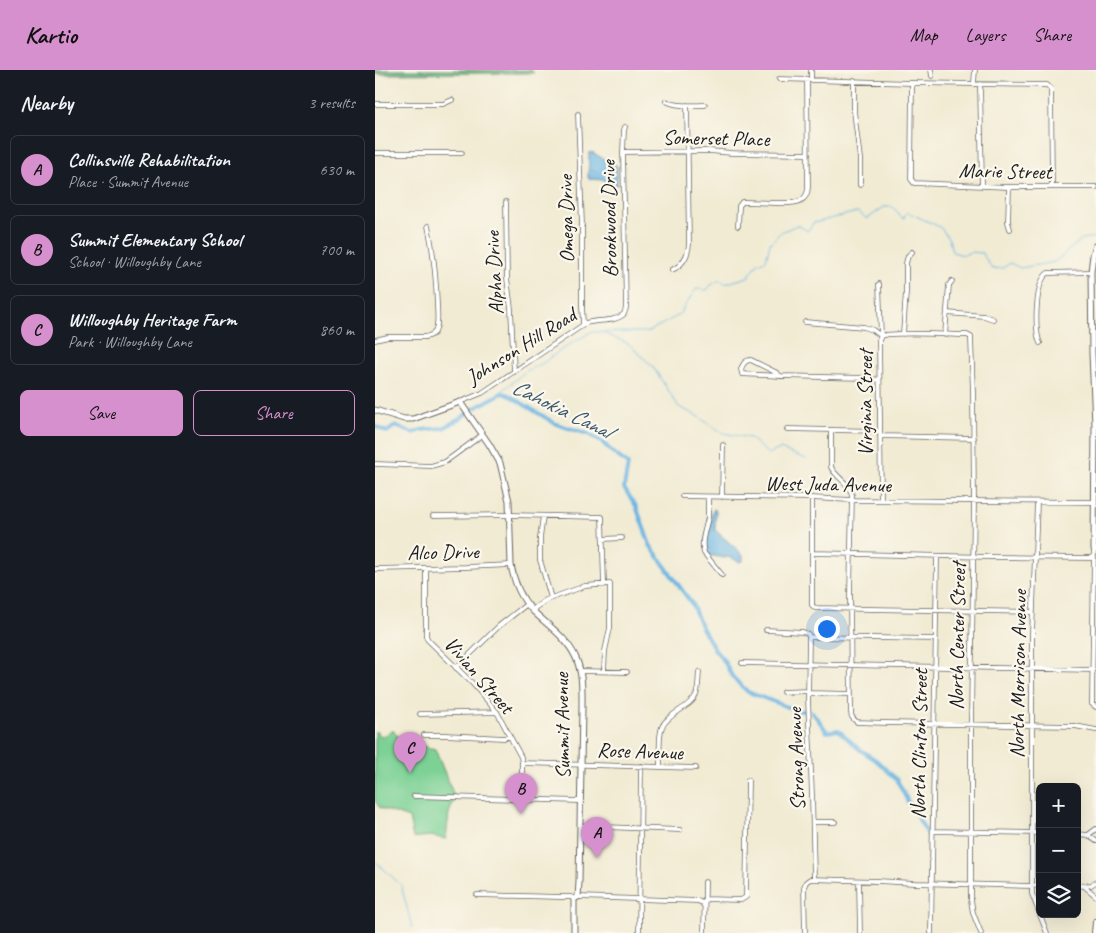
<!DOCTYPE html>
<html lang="en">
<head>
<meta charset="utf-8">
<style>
	body { margin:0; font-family:Caveat,sans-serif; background:#20242c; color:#f1f3f6 }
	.controls { position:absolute; right:15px; bottom:15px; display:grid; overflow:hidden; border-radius:8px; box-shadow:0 5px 20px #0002 }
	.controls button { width:45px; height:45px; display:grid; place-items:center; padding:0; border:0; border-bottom:1px solid #363941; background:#171b24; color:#f1f3f6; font:25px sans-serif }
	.you { position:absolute; left:451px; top:558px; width:18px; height:18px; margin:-12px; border:4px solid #fff; border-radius:50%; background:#1a73e8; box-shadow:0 0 0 8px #1a73e833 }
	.badge { display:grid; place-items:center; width:32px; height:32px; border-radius:50%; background:#d690ce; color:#111; font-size:16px; font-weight:700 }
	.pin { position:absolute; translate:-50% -41px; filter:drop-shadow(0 1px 2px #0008) }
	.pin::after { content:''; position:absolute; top:26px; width:18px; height:15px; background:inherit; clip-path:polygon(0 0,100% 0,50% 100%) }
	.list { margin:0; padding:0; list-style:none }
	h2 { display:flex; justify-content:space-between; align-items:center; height:65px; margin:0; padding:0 20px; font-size:21px }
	h2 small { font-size:16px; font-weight:400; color:#9ea1a6 }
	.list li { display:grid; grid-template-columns:32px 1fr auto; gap:15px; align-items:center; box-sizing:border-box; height:70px; margin:0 10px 10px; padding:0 10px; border:1px solid #363941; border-radius:8px }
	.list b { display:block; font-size:19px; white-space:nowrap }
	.list p { margin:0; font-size:16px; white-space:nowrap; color:#9ea1a6 }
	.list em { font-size:16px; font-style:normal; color:#9ea1a6 }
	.actions { display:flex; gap:10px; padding:15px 20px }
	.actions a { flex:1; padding:11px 0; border:1px solid #d690ce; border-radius:8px; text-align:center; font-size:18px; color:#d690ce }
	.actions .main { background:#d690ce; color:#111 }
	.icon { flex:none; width:28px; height:28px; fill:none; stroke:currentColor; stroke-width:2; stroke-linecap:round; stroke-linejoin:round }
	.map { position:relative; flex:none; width:721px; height:863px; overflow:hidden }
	header { display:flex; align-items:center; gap:30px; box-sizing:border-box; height:70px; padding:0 25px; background:#d690ce; color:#111 }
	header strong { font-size:24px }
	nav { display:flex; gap:28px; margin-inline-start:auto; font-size:18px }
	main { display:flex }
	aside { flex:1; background:#171b24 }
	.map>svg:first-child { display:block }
</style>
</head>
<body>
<header>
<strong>Kartio</strong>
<nav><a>Map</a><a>Layers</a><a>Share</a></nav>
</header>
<main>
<aside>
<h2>Nearby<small>3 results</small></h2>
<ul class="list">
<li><span class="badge">A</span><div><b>Collinsville Rehabilitation</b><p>Place · Summit Avenue</p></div><em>630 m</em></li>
<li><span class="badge">B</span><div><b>Summit Elementary School</b><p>School · Willoughby Lane</p></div><em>700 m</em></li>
<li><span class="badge">C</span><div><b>Willoughby Heritage Farm</b><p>Park · Willoughby Lane</p></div><em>860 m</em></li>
</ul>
<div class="actions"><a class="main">Save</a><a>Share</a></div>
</aside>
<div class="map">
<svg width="721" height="863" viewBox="0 0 721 863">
	<defs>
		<pattern id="forest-crowns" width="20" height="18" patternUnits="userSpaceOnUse" patternTransform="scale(1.25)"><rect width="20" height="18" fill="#66b37e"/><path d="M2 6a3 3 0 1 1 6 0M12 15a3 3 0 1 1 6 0" fill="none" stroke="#539166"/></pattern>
		<pattern id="water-ripples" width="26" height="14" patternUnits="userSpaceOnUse" patternTransform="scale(1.25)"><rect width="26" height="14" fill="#69b4e2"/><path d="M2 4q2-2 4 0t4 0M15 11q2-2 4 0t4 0" fill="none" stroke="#5a9ac1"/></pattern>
	</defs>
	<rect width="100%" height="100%" fill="#fbf7ec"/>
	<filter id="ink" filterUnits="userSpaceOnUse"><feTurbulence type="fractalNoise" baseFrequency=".02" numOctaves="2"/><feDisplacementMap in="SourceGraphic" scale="10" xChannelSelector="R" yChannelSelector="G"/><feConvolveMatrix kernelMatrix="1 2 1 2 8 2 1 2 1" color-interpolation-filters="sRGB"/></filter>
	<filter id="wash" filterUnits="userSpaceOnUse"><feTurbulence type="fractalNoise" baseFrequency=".0096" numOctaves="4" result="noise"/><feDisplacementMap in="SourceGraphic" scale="20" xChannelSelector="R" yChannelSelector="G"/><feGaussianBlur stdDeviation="1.12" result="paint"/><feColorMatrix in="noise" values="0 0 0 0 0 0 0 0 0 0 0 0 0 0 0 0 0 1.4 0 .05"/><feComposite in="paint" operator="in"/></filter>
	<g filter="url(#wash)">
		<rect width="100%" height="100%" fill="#f1ebd3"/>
		<!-- green -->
		<path fill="#7dd195" stroke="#4c7658" d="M18 660 26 671 60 679 80 728 74 743 71 769 55 766 38 768 34 748 5 738 0 731V661L8 667Z"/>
		<!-- forest -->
		<path fill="url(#forest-crowns)" stroke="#41684d" d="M0 0H156L159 3 0 4Z"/>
		<!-- water -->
		<path fill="url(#water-ripples)" stroke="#42687f" d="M217 82 234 92 239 93 242 96V115L241 116 228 110 214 109 213 108 214 83Z
			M339 439 341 440 340 460 365 482 368 486V491L365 492 354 487 349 488 333 485C326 473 333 463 336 451 337 446 336 443 339 439Z"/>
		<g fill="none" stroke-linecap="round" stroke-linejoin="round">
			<!-- stream -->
			<path stroke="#69b4e2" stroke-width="1" d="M229 263 254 274 278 297 304 337 322 346 348 363 375 368 393 384 405 379 431 389
				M121 326 151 301 168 293 186 280 216 262H273L304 245 321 219 332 220 336 215 345 210 349 214 373 207 383 193 391 190 395 173 406 162 422 155 433 161 438 153C453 150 467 145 483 142L492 149 509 137H518L528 149 532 142 565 157 574 169 577 182 589 185 595 182 607 183 617 199 628 198 635 193 645 198 680 192 707 169 721 167
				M0 791 26 815 37 857"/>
			<!-- canal -->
			<path stroke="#69b4e2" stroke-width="4" d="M0 356 12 362 20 356 38 363 46 360 68 358 83 350 98 339 127 323 132 324 181 354 213 364 228 373 237 382 253 394 249 418 261 436 275 475 317 534 326 556 340 580 349 591 358 608 373 622 410 636 424 641H431
				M437 642 445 652 452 662 463 660 483 678 502 691 522 710 533 732 554 766"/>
		</g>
	</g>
	<g filter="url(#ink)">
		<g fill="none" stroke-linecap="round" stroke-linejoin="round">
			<!-- minor casing -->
			<g stroke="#67645c" stroke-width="5.5">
				<path id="minor" d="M556 0 557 6
					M404 9 537 13 672 15 676 19 677 117
					M436 9V0
					M479 10V41L485 89V115
					M537 13 536 109 539 113 634 117H721
					M599 13 600 0
					M605 14 607 115
					M291 31C302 37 317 35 330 35
					M0 34H68L77 30
					M203 44 207 155V236L208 255
					M248 82 335 81 357 83 433 84
					M0 83H87
					M634 117 633 152 635 159
					M131 132 132 208 136 239 139 302
					M363 156 364 136 367 132C381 131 415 136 425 131 431 128 433 123 433 117L432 9
					M297 200C308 195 313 186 314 174L312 35
					M504 214 506 266 504 270 506 430
					M572 243 609 246 618 249
					M430 252 489 257 498 260 506 266
					M528 264 531 222V193L533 186 537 182
					M570 265 574 215 577 211
					M506 266C517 261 576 265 592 265L596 267V269L598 322 599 431 596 654V830L598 843 606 863
					M0 270 13 267H50C54 266 57 266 60 262 64 254 62 243 62 235 61 208 59 183 53 156
					M665 273C659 261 660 211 673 203L716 202
					M405 306 402 303 376 290C370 290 368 294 366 299L367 304C380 305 393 305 405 306L490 308 504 310
					M85 332 107 323 211 253C223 249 239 253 249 244L251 238 248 82 249 60 250 57
					M412 359 505 361
					M456 360V397C461 408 474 412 477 425L475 526 476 642C476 647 478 649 482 652L512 653 700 656 721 660
					M505 366 599 368
					M0 394 56 396 70 392 107 365
					M307 426 435 428 477 430 720 432
					M333 427C333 434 333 440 333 447 331 459 325 471 329 483L347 505
					M347 427 348 375
					M437 428V535L440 538 658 542
					M662 432 657 564V824L672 863
					M58 446 135 445 227 447 229 515
					M168 446 165 468V490L176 528
					M228 469 247 468
					M719 479 717 634 721 637
					M438 483 615 487 719 488
					M51 498V566L53 570 97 613 122 642 146 687 147 693V730
					M0 499 91 497 136 495
					M157 540 171 530 210 516 235 514V558L230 581 229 601
					M391 560 428 562 433 564 434 567 561 569
					M434 567 433 629 437 725 439 809
					M367 593 718 600
					M81 598 124 556 152 534
					M205 601 252 602
					M408 622 433 621
					M433 623 476 624
					M45 644 122 642
					M49 665H70L129 668 134 666
					M147 693 321 698
					M285 696C285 685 283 667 287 657 293 643 317 637 321 625 324 618 323 609 324 602
					M39 726 205 731
					M438 752H460
					M205 756 305 760
					M558 761 665 763
					M702 764 713 765
					M713 765 721 771
					M713 765 721 759
					M484 811 485 863
					M702 816 716 815 721 812
					M709 816 721 826
					M102 825 186 827H196L199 829
					M203 827 323 831 327 833 329 836
					M330 829 366 830 371 827 373 710
					M264 863 266 696
					M329 863 330 812
					M430 863 429 817 431 812 435 809 502 811 540 813 657 816 665 815
					M556 863 562 486"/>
			</g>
			<!-- tertiary casing -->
			<g stroke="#67645c" stroke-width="7">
				<path id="tertiary" d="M721 176 718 185 716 202 717 283 720 355 719 479 721 480
					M0 340 29 349H38L85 332 114 374 125 393 134 431 136 495C139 512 145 527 157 540 173 556 191 566 201 588 208 604 207 621 207 638L204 812 203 827 199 829V863"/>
			</g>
			<!-- primary casing -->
			<g stroke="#67645c" stroke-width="8">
				<path id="primary" d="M720 863 721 852"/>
			</g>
			<!-- minor -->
			<use href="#minor" stroke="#fff" stroke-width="4"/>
			<!-- tertiary -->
			<use href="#tertiary" stroke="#fff" stroke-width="5"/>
			<!-- primary -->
			<use href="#primary" stroke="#fff" stroke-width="6"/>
		</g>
	</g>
	<g text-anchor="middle" stroke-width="4.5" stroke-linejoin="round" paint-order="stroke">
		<!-- street labels -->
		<g font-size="21" fill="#1c1c1c" stroke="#fbf7ec">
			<text transform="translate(341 68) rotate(1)" y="7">Somerset Place</text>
			<text transform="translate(630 101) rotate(1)" y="7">Marie Street</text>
			<text transform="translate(191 149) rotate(-91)" y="7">Omega Drive</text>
			<text transform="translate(234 149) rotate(-91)" y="7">Brookwood Drive</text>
			<text transform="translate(119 203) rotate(-93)" y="7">Alpha Drive</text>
			<text transform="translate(146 276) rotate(-32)" y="7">Johnson Hill Road</text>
			<text transform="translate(490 333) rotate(-90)" y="7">Virginia Street</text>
			<text transform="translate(453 414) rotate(1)" y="7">West Juda Avenue</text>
			<text transform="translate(68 482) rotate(-1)" y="7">Alco Drive</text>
			<text transform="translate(582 566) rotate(-89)" y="7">North Center Street</text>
			<text transform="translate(643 604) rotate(-89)" y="7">North Morrison Avenue</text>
			<text transform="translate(104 605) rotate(49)" y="7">Vivian Street</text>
			<text transform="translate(187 656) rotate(-91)" y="7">Summit Avenue</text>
			<text transform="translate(544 674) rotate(-89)" y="7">North Clinton Street</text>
			<text transform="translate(265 681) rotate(2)" y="7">Rose Avenue</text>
			<text transform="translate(421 689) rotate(-92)" y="7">Strong Avenue</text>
		</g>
		<!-- water labels -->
		<g font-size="22" font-style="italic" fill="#3b596b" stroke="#fbf7ec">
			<text transform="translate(187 338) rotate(26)" y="8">Cahokia Canal</text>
		</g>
	</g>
</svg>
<div class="controls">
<button>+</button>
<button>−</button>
<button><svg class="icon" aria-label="layers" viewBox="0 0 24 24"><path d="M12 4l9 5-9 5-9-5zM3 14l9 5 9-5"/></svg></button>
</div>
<div class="you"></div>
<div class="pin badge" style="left:222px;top:788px">A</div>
<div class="pin badge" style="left:146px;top:744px">B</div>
<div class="pin badge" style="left:35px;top:703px">C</div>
</div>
</main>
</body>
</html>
